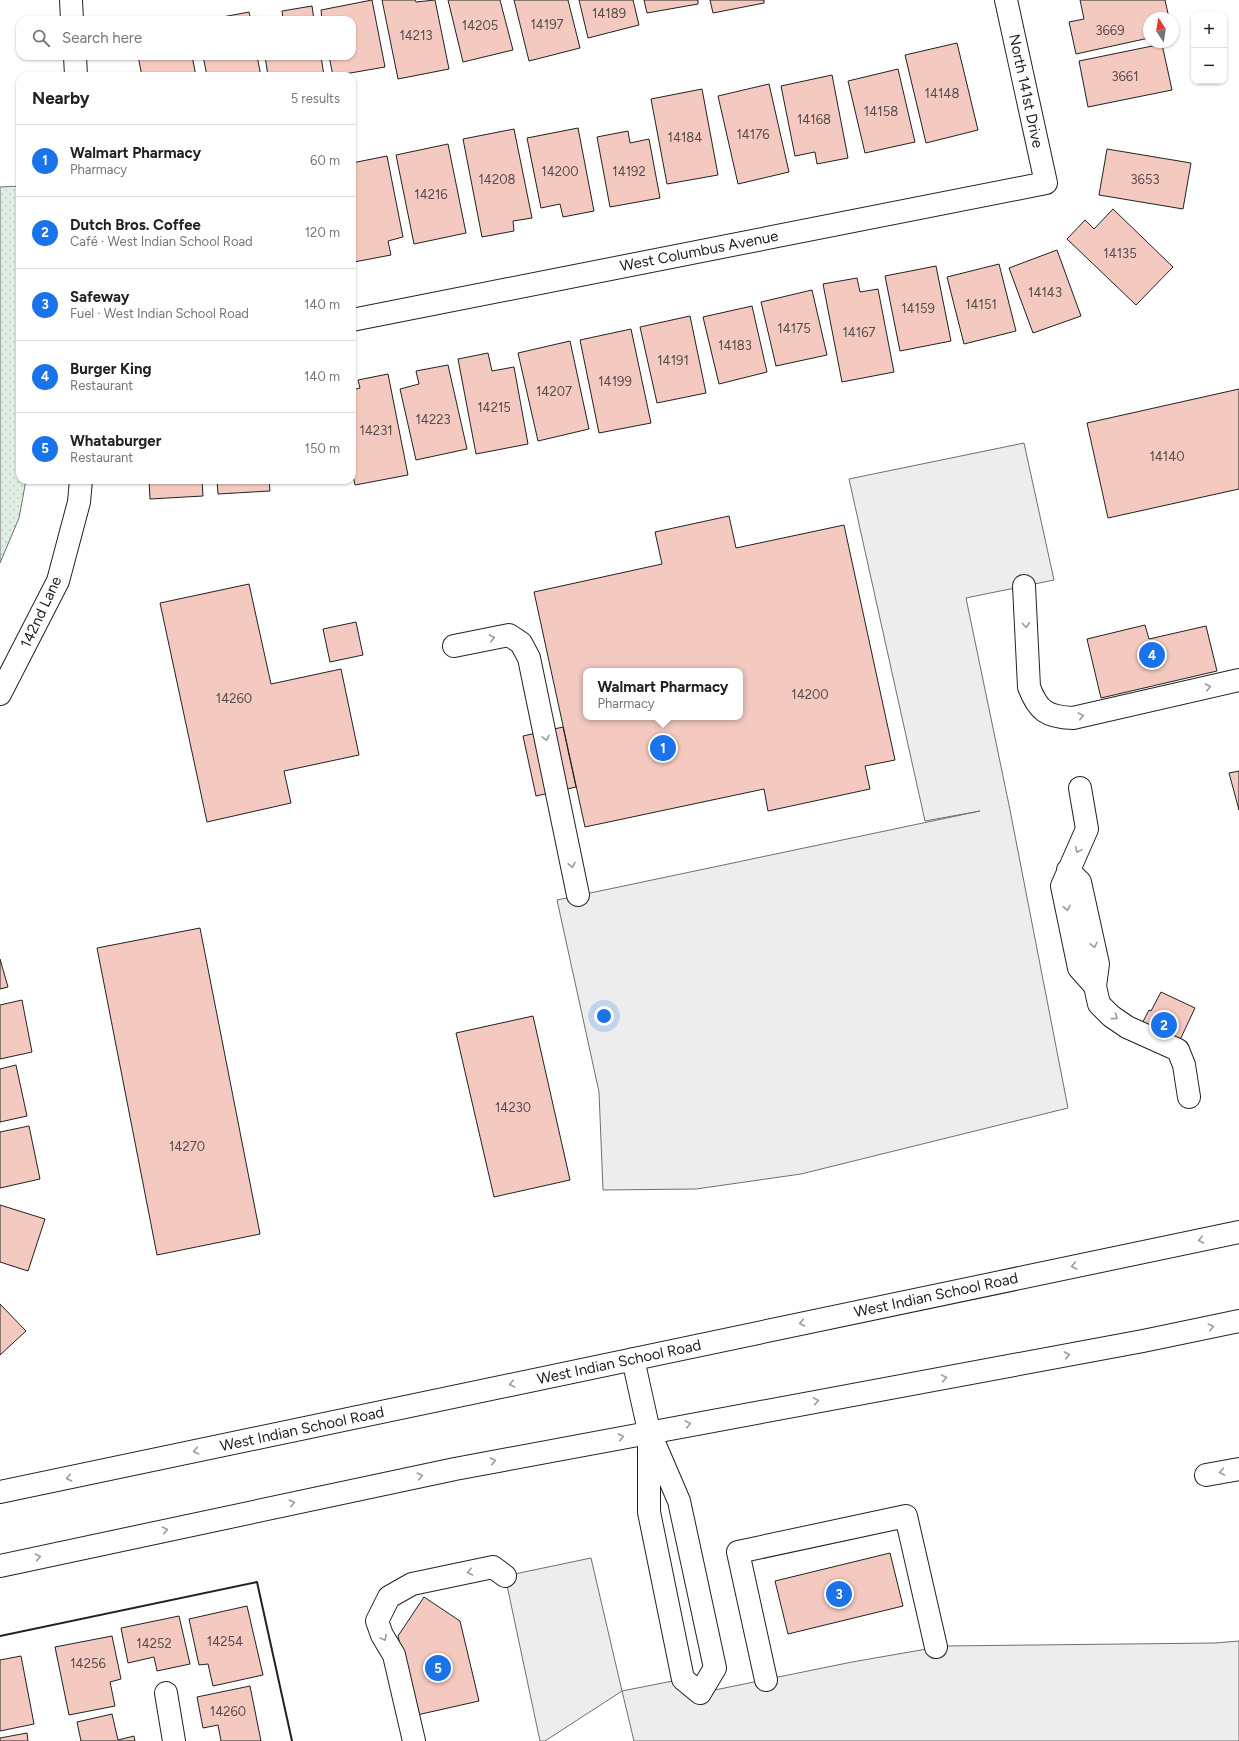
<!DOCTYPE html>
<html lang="en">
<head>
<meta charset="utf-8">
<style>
	body { margin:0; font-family:Figtree,sans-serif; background:#f2f2f2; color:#222 }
	.controls { position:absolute; right:12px; top:12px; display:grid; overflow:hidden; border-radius:8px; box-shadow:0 1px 3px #0004 }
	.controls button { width:36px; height:36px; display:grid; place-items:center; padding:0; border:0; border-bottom:1px solid #e0e0e0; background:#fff; color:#222; font:20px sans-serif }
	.compass { position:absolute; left:1143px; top:12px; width:36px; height:36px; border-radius:50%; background:#fff; box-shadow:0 1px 3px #0004; rotate:348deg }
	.you { position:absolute; left:604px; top:1016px; width:14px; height:14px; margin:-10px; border:3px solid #fff; border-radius:50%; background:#1a73e8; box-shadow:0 0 0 6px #1a73e833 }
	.badge { display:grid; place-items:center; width:26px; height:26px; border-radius:50%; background:#1a73e8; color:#fff; font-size:13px; font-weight:700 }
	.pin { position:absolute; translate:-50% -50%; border:2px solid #fff; box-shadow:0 1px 4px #0006 }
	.popup { position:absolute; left:583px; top:668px; width:160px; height:52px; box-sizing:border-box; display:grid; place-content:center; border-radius:8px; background:#fff; filter:drop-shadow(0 1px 3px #0005); font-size:13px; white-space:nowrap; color:#767676 }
	.popup b { font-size:15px; color:#222 }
	.popup::after { content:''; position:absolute; left:50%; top:100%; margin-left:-8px; border:8px solid transparent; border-top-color:#fff }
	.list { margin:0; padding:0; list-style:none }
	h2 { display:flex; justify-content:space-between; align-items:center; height:52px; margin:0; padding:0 16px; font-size:17px }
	h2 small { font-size:13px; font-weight:400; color:#767676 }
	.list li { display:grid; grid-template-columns:26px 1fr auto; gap:12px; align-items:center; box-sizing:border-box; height:72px; padding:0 16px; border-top:1px solid #e0e0e0 }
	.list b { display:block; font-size:15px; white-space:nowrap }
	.list p { margin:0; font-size:13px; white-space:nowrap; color:#767676 }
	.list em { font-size:13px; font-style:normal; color:#767676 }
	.icon { flex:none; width:22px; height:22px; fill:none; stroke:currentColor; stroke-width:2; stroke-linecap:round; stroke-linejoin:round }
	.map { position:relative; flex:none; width:1239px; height:1741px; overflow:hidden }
	.search { position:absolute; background:#fff; box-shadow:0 1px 3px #0004; left:16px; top:16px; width:340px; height:44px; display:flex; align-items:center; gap:10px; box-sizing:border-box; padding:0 14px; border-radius:12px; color:#767676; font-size:15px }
	.panel { position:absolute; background:#fff; box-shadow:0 1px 3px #0004; left:16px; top:72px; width:340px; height:412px; border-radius:12px }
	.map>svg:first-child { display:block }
</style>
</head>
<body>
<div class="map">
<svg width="1239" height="1741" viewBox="0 0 1239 1741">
	<defs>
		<pattern id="park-dots" width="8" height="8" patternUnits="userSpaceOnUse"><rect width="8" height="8" fill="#e0efe3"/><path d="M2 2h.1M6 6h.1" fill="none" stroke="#c0cdc2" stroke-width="1.8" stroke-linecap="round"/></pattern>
	</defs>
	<rect width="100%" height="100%" fill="#fff"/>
	<!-- park -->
	<path fill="url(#park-dots)" stroke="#6f6f6f" d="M20 186V480H26L19 518 0 563V187Z"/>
	<!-- parking -->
	<path fill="#ededed" stroke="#6f6f6f" d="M1024 443 1054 580 966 598 1009 805 1068 1108 801 1174 696 1189 603 1190 599 1092 557 900 980 811 925 821 849 479Z
		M591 1558 622 1691 683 1679 700 1693 852 1662 944 1646 1215 1643 1239 1641V1741H634L622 1691 545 1741H540L505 1576Z"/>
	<!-- building -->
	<path fill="#f3c9c0" stroke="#222" fill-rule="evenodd" d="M372 0 385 67 333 76 329 56H352V20H322L321 10Z
		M382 0H415L416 2 435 0 449 69 398 79Z
		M448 0H500L513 50 463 62Z
		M514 0H568L580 48 529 61Z
		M579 0H633L639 25 588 38Z
		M644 0H698V4L647 13Z
		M710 0H764V3L713 13Z
		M1080 0H1165L1169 18H1149V38L1076 54 1069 22 1084 19Z
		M312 6 314 20H275L283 19 282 11Z
		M249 12 251 20H217V18Z
		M957 43 978 130 926 143 905 55Z
		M1162 44 1172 90 1088 107 1079 61Z
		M138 56H192L196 76H142Z
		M203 56H257L261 76H207Z
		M265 56H321L324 76H268Z
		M898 69 915 142 865 153 848 81Z
		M832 75 848 158 817 164 815 152 795 156 781 86Z
		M769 84 789 172 738 184 718 96Z
		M702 89 718 175 667 184 651 99Z
		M578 128 594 211 563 217 560 204 541 208 527 138Z
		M514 129 532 218 513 221 514 231 482 237 463 139Z
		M628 131 630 143 649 139 660 198 610 207 597 137Z
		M448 144 466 233 414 244 396 155Z
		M1107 149 1191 163 1183 209 1099 195Z
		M387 156 403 237 388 241 391 255 354 262 352 252V163Z
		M1113 209 1173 267 1136 305 1067 239 1085 220 1094 229Z
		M1057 250 1081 316 1033 333 1009 268Z
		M999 264 1016 331 964 344 947 277Z
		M936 266 951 341 900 351 885 276Z
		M857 278 860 292 878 289 894 372 842 382 823 284Z
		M812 290 827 355 776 366 761 302Z
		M752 306 767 372 719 384 703 317Z
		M690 316 706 393 657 403 640 327Z
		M631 329 651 423 599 433 580 340Z
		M570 341 589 429 538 441 518 353Z
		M488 353 492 371 514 367 528 444 476 454 458 359Z
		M448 365 467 449 416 460 400 389 419 384 416 371Z
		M388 374 408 475 355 485 352 471V390L360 388 358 380Z
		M1239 389V489L1108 518 1087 423Z
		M149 480H202L203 496 150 499Z
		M217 480H269L270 491 218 494Z
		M729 516 736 548 844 525 895 760 865 766 870 789 768 811 764 789 585 827 534 592 662 564 655 532ZM586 671H740V717H586Z
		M249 584 271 684 341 669 359 755 284 771 291 803 207 822 160 603Z
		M356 622 363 655 330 662 323 629Z
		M1145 625 1149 639 1206 626 1217 671 1101 698 1087 639Z
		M563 727 576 787 536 796 523 736Z
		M1239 771V810L1229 773Z
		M200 928 260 1234 157 1255 97 948Z
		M0 959 8 987 0 989Z
		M1161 992 1195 1008 1179 1042 1167 1040 1160 1054 1133 1041 1149 1010 1151 1011Z
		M22 1000 32 1052 0 1059V1005Z
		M533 1016 570 1180 494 1197 456 1033Z
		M16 1065 27 1116 0 1122V1069Z
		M29 1126 40 1179 0 1188V1132Z
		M0 1205 45 1219 28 1271 0 1262Z
		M0 1304 26 1331 0 1355Z
		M890 1553 903 1606 788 1634 775 1581Z
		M424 1597 460 1621 479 1701 417 1715 398 1636Z
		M247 1606 263 1675 213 1686 208 1664 199 1665 189 1619Z
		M179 1616 190 1664 157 1671 154 1657 128 1663 121 1628Z
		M112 1636 121 1679 110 1682 115 1706 69 1715 55 1647Z
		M21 1656 34 1724 0 1731V1660Z
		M250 1686 261 1741H221L218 1725 203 1728 197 1697Z
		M112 1714 118 1740 134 1736 135 1741H81L77 1722Z
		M27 1733 28 1741H0V1738Z"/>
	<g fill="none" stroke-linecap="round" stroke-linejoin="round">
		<!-- minor casing -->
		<g stroke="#222" stroke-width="24">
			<path id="minor" d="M71 0 72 20
				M75 56 76 76
				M352 320 1046 183 1006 0
				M1024 586 1029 687C1038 711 1047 717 1073 718L1239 680
				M454 646 509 635 521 643 529 658 578 895
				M0 694 58 581 79 502 81 480
				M1080 788 1087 829 1062 886 1079 968 1095 986
				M1068 870 1080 882 1098 964 1095 986 1099 1004 1111 1016 1127 1027 1178 1050 1184 1065 1189 1097
				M649 1431 679 1501 715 1668 700 1693 683 1679 649 1512Z
				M1206 1475 1239 1469
				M766 1680 738 1552 906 1516 936 1647
				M166 1693 174 1741
				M414 1741 394 1655 382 1635 377 1621 389 1597 412 1584 493 1567 505 1576"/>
		</g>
		<!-- major casing -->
		<g stroke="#222" stroke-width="24">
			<path id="major" d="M633 1359 649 1431
				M0 1492 1239 1232
				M0 1566 455 1469 1143 1341 1239 1321"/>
		</g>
		<!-- minor -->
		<use href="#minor" stroke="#fff" stroke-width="22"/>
		<!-- major -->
		<use href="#major" stroke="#fff" stroke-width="22"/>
		<!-- wall -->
		<path stroke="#222" stroke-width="2" d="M0 1636 257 1582 292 1741"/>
	</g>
	<!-- one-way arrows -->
	<defs><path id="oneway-chevron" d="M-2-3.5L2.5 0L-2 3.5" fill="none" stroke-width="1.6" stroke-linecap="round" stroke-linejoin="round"/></defs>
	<g stroke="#9c9c9c">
		<use href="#oneway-chevron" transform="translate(1026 625) rotate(86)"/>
		<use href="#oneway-chevron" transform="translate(492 638) rotate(-11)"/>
		<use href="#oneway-chevron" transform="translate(1208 687) rotate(-13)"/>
		<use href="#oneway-chevron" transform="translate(1081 716) rotate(-13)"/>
		<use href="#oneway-chevron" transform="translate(546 738) rotate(78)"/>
		<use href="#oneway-chevron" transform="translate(1078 850) rotate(114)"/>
		<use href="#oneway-chevron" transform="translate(572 865) rotate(78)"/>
		<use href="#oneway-chevron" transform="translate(1067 908) rotate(79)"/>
		<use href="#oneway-chevron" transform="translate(1094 945) rotate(77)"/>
		<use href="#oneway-chevron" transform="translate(1115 1017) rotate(36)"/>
		<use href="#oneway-chevron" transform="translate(1201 1240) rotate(168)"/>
		<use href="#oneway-chevron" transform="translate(1074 1266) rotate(168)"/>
		<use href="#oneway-chevron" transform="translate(802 1323) rotate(168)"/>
		<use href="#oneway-chevron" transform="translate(1211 1327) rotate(-12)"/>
		<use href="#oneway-chevron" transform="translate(1067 1355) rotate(-11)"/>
		<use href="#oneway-chevron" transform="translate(944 1378) rotate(-10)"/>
		<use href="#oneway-chevron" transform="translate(512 1384) rotate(168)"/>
		<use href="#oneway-chevron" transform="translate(816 1401) rotate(-10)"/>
		<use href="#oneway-chevron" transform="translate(688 1424) rotate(-11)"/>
		<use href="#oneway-chevron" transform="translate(621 1437) rotate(-11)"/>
		<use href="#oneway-chevron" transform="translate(196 1451) rotate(168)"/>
		<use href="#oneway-chevron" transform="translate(493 1461) rotate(-11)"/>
		<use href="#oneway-chevron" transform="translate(1222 1472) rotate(170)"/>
		<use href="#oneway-chevron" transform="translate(420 1476) rotate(-12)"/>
		<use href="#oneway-chevron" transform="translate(69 1478) rotate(168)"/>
		<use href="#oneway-chevron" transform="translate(292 1503) rotate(-12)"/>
		<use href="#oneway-chevron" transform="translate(165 1530) rotate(-12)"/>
		<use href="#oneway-chevron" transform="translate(38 1557) rotate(-12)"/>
		<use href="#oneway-chevron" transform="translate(470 1572) rotate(168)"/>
		<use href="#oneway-chevron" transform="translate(384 1638) rotate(62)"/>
	</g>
	<g text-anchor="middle" stroke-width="3" stroke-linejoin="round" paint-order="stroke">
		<!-- number labels -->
		<g font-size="13" fill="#564c4a">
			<text x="609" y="18">14189</text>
			<text x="547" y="29">14197</text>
			<text x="480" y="30">14205</text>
			<text x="1110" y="35">3669</text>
			<text x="416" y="40">14213</text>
			<text x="1125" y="81">3661</text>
			<text x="942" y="98">14148</text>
			<text x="881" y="116">14158</text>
			<text x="814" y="124">14168</text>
			<text x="753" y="139">14176</text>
			<text x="685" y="142">14184</text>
			<text x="560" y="176">14200</text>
			<text x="629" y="176">14192</text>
			<text x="497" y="184">14208</text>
			<text x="1145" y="184">3653</text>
			<text x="431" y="199">14216</text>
			<text x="1120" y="258">14135</text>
			<text x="1045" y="297">14143</text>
			<text x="981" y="309">14151</text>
			<text x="918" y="313">14159</text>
			<text x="794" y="333">14175</text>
			<text x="859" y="337">14167</text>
			<text x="735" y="350">14183</text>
			<text x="673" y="365">14191</text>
			<text x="615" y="386">14199</text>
			<text x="554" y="396">14207</text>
			<text x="494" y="412">14215</text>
			<text x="433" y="424">14223</text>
			<text x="376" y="435">14231</text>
			<text x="1167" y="461">14140</text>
			<text x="810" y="699">14200</text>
			<text x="234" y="703">14260</text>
			<text x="513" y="1112">14230</text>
			<text x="187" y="1151">14270</text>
			<text x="225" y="1646">14254</text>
			<text x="154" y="1648">14252</text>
			<text x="88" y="1668">14256</text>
			<text x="228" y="1716">14260</text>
		</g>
		<!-- street labels -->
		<g font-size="15" fill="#222" stroke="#fff">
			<text transform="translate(1026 91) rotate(78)" y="5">North 141st Drive</text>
			<text transform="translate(699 251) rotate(-11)" y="5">West Columbus Avenue</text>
			<text transform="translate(41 612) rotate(-65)" y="5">142nd Lane</text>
			<text transform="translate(936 1295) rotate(-12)" y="5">West Indian School Road</text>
			<text transform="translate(619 1362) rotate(-12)" y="5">West Indian School Road</text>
			<text transform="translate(302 1429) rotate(-12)" y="5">West Indian School Road</text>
		</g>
	</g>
</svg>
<div class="controls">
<button>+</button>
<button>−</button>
</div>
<svg class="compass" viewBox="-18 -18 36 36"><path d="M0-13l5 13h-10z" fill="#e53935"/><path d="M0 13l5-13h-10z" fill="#767676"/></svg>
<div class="you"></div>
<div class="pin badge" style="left:663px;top:748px">1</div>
<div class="popup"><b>Walmart Pharmacy</b>Pharmacy</div>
<div class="pin badge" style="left:1164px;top:1025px">2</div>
<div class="pin badge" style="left:839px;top:1594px">3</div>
<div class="pin badge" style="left:1152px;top:655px">4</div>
<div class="pin badge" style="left:438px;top:1668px">5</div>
<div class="search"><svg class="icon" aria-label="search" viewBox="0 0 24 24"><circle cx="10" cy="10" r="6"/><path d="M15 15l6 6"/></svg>Search here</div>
<section class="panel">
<h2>Nearby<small>5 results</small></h2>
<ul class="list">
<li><span class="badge">1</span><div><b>Walmart Pharmacy</b><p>Pharmacy</p></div><em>60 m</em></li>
<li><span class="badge">2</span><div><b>Dutch Bros. Coffee</b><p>Café · West Indian School Road</p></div><em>120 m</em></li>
<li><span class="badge">3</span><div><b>Safeway</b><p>Fuel · West Indian School Road</p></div><em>140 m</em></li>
<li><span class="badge">4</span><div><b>Burger King</b><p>Restaurant</p></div><em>140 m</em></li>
<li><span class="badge">5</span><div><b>Whataburger</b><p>Restaurant</p></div><em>150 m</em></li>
</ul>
</section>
</div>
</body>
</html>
